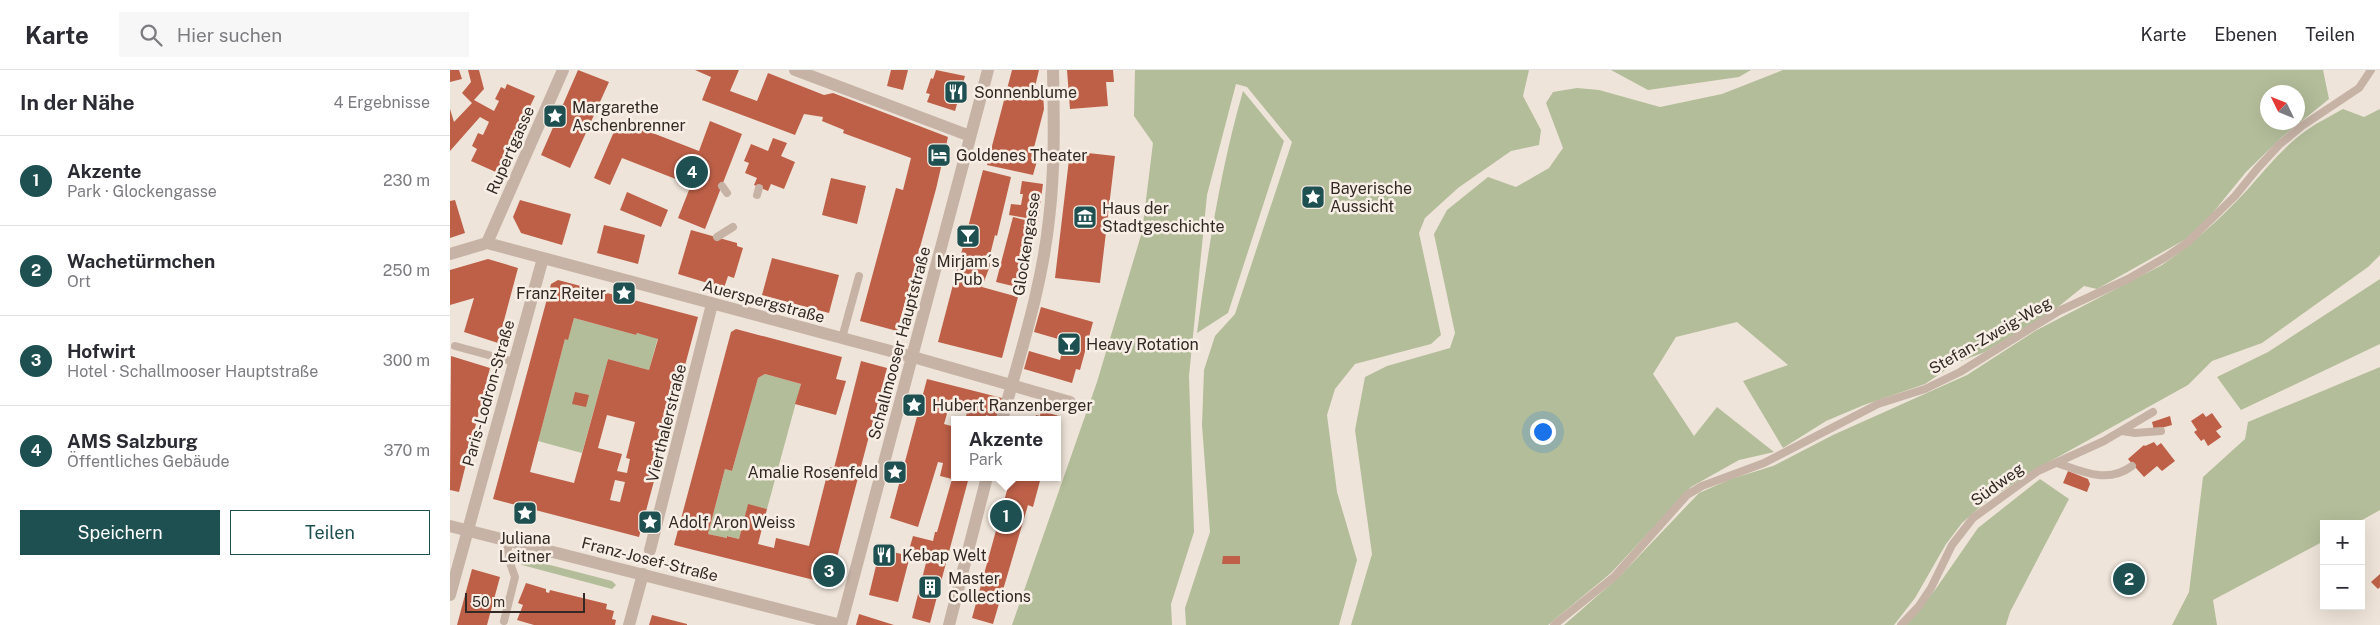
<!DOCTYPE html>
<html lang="de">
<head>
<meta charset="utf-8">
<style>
	body { margin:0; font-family:"Public Sans",sans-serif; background:#f7f7f7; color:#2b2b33 }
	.controls { position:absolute; right:15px; bottom:15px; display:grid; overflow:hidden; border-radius:0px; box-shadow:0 5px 20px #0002 }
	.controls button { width:45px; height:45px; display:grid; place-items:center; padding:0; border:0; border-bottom:1px solid #e1e1e2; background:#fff; color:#2b2b33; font:25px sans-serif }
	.compass { position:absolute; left:1810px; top:15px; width:45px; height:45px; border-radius:50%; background:#fff; box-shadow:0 5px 20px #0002; rotate:313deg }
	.scale { position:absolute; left:15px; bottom:12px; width:120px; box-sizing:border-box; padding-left:5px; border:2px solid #332a26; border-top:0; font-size:14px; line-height:18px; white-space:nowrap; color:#332a26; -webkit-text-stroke:4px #f7eee5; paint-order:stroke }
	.you { position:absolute; left:1092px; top:361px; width:18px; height:18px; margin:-12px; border:4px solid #fff; border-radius:50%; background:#1a73e8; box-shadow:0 0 0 8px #1a73e833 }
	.badge { display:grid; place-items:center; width:32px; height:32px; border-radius:50%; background:#1f5051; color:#fff; font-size:16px; font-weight:700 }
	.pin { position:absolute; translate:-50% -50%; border:2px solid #fff; box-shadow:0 1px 5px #0006 }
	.popup { position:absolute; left:501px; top:346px; width:110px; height:65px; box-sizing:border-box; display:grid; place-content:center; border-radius:0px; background:#fff; filter:drop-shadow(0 1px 4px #0005); font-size:16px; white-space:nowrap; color:#7c7c81 }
	.popup b { font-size:19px; color:#2b2b33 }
	.popup::after { content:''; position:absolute; left:50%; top:100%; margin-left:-10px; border:10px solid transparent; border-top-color:#fff }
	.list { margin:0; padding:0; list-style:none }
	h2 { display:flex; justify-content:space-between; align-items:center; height:65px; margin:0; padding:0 20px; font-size:21px }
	h2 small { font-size:16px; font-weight:400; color:#7c7c81 }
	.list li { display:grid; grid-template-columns:32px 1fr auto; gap:15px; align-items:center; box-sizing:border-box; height:90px; padding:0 20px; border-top:1px solid #e1e1e2 }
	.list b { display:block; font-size:19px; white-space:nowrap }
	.list p { margin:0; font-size:16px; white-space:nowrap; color:#7c7c81 }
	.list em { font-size:16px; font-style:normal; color:#7c7c81 }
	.actions { display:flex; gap:10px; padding:15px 20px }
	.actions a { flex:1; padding:11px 0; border:1px solid #1f5051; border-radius:0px; text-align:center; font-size:18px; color:#1f5051 }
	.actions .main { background:#1f5051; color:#fff }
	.icon { flex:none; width:28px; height:28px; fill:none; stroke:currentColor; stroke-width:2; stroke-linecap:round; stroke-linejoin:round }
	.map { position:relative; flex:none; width:1930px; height:555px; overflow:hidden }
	header { display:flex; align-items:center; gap:30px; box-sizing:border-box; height:70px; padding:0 25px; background:#fff; border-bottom:1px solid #e1e1e2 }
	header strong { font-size:24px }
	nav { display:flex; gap:28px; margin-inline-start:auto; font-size:18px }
	.search { width:350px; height:45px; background:#f7f7f7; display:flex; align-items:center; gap:12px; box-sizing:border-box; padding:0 18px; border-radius:0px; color:#7c7c81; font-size:19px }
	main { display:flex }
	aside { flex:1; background:#fff }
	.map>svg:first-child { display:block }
</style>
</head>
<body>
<header>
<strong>Karte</strong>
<div class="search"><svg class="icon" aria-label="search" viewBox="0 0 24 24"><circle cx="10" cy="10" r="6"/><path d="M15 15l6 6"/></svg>Hier suchen</div>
<nav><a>Karte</a><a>Ebenen</a><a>Teilen</a></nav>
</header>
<main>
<aside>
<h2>In der Nähe<small>4 Ergebnisse</small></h2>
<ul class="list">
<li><span class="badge">1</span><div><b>Akzente</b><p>Park · Glockengasse</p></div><em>230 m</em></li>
<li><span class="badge">2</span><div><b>Wachetürmchen</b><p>Ort</p></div><em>250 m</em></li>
<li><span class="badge">3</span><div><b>Hofwirt</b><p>Hotel · Schallmooser Hauptstraße</p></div><em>300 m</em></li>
<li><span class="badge">4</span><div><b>AMS Salzburg</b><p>Öffentliches Gebäude</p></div><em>370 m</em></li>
</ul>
<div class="actions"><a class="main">Speichern</a><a>Teilen</a></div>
</aside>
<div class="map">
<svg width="1930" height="555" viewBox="0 0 1930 555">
	<rect width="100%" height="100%" fill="#efe4d9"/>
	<!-- green -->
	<path fill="#b3bd9a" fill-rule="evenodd" d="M685 0H1079L1073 26 1091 60 1089 75 1061 81 1008 118 975 148 969 163 991 265 981 274 905 294 885 319 877 345 887 422 907 490 889 555H736L735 538 760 462 752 355 754 300 765 266 785 244 842 72 797 17 786 14 757 125 739 306 744 462 721 534 722 555H562L647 312 692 162 703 73 684 46Z
		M1161 0H1301L1289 7 1198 20Z
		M1333 0H1873L1879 29 1832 67 1796 102 1761 145 1736 169 1647 219 1634 216 1603 241 1535 282 1506 293 1475 314 1414 335 1376 351 1333 378 1293 311 1338 295 1287 252 1226 267 1203 304 1244 366 1267 337 1324 382 1289 390 1241 417 1161 503 1098 555H901L922 484 905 360 915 307 937 296 1000 278 1005 263 984 164 997 140 1038 107 1066 117 1099 98 1113 78 1096 33 1103 22 1127 18 1149 20 1210 37 1272 24ZM1818 22H1848V52H1818Z
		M793 21 834 71 778 243 747 263C758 181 770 101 793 21Z
		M1893 39 1914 47 1930 39V185L1918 197 1812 273 1762 291 1738 315 1588 398 1538 430 1512 453 1496 474 1465 528 1444 555H1114L1169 507 1249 423 1281 409 1323 396 1383 365 1517 305 1585 261 1712 195C1743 174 1772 147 1798 119 1816 99 1834 76 1857 60 1868 52 1881 46 1893 39Z
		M1930 209V274L1791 340 1767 307 1818 282Z
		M124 248 186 265 187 263 208 267 199 300 158 289 132 383 88 371 115 269H118Z
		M1930 297V440L1905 454H1874V471L1763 530 1767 555H1722L1739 522 1753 407 1795 369 1798 352Z
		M315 304 351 314 317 439 298 435 289 469 278 466 277 468 258 464 275 399 282 401 305 318 308 308Z
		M1590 409 1619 429 1560 542 1556 555H1456L1485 520 1528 458Z
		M73 488 162 511 166 515 162 519 72 495 69 491Z"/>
	<!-- building -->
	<path fill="#be6048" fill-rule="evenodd" d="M0 0H9L12 9 0 12Z
		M18 0H29L34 19 24 30 44 41 49 31 45 29 51 17 55 19 57 14 85 26 48 103 21 91 27 79 22 76 28 63 33 65 39 52 30 47 0 81V39L4 52 22 33 12 23 21 12Z
		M128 0 159 12 120 98 91 85Z
		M245 0H289L280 21 307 31 318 3 374 25 383 23 498 67 486 119 447 261 410 251 446 118 453 120 461 88 393 63 394 60 372 51 373 47 354 44 345 65 252 30 261 7Z
		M441 0H458L453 20 437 16Z
		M486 0 515 6 505 41 477 32 480 24 476 23 481 8 483 9Z
		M562 0H589L584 21 593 23 594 39 581 89 587 91 583 105 537 95Z
		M617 0H663L664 12H656L658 36 620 39Z
		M169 50 249 81 260 51 292 64 255 159 228 148 241 115 172 88 160 115 144 108Z
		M323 68 337 73 331 86 345 92 334 119 321 114 318 121 304 115 307 108 295 103 299 93 294 91 301 74 318 81Z
		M620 81 665 86 650 213 605 208Z
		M533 100 561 107 547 166 545 165 538 193H541L532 217 568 227 552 288 488 272Z
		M381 108 416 116 407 154 372 145Z
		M572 111 593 114 588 150 559 145 561 134 571 135 573 124H570Z
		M177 122 218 140 211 157 170 140Z
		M5 130 15 163 0 168V131Z
		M70 130 121 144 112 175 71 163 63 147Z
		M563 147 587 153 571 218 546 212Z
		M154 155 195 165 188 194 147 183Z
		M241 160 287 173V176L293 178 284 208 278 206 274 218 228 204Z
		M322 188 389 205 379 243 312 225Z
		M38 189 68 198 48 273 14 262 24 228 0 235V200Z
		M108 210 248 247 189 467 43 429 101 214ZM124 248 186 265 187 263 208 269 199 300 158 289 124 413 80 402 115 269 118 270ZM157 345 185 352 176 388 180 389 177 403 167 401 172 384 148 378ZM165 410 175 412 170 432 160 430Z
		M591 237 643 252 630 300 626 299 622 313 574 299 579 281 610 290 615 271 584 262Z
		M286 259 392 287 386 309 396 311 386 345 345 334 351 314 315 304 308 308 282 401 275 399 258 464 277 468V466L289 469 298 434 317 439 308 474 324 478 326 468 359 476 379 397 384 398 411 291 437 298 380 514 224 475 281 262Z
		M1 286 40 298 9 422 0 420Z
		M477 309 552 328 546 348 536 345 535 350H515L519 335 501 330 494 354 505 357V407H519L480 553 462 548 478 485 459 480 463 466 483 471 485 462H487L502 409 490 406 493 393 488 392 468 457 440 448Z
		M125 322 139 325 136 337 122 334Z
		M591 341 609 346 607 350H585L586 345 590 346Z
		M1753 343 1756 347 1762 343 1772 357 1766 361 1771 367 1758 376 1754 369 1751 371 1744 362 1747 360 1741 351Z
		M1720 346 1722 355 1704 360 1702 352Z
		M1704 372 1707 376 1711 373 1725 391 1712 401 1707 396 1694 407 1678 389 1694 375 1695 376Z
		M1618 401 1638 409 1640 414 1637 422 1613 413Z
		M552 407H591L583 437 578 435 543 554 522 548 559 413 551 411Z
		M430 479 460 486 448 532 419 525Z
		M773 486H790V494H772Z
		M22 499 50 507 37 555H7Z
		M1930 504V517L1928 519 1921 512Z
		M76 513 96 519V522L99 523 100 520 157 534 156 539 164 541 162 549 166 550 165 555H84L67 550 73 535 68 533Z
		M409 544 444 555H406Z
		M202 545 237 554V555H199Z"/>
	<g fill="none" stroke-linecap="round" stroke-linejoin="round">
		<!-- service -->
		<path stroke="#c6b3a6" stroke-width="8" d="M272 116 277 123
			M307 125 309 118
			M267 167 283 157
			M392 268 409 206
			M5 276 64 292
			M1672 361 1685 363 1711 361
			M1607 393C1633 402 1658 414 1682 396
			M54 551 65 507 59 490 57 470
			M1104 555 1165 506 1237 425 1252 416 1314 393 1428 334 1475 319 1510 302 1609 241 1678 209 1716 187 1738 172 1785 126 1807 99 1829 75 1852 56 1909 18 1921 0
			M1451 555 1469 536 1481 518 1502 475 1523 448 1588 401 1654 371 1703 342"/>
		<!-- minor -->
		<path stroke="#c6b3a6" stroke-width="12" d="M345 0 520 66
			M37 173 113 0
			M0 184 37 173 463 287 620 332
			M552 350C570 284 592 217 599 149 605 100 604 50 603 0
			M200 480 262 234
			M0 525 93 188
			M179 555 193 504
			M499 555 537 407"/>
		<!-- tertiary -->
		<path stroke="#c6b3a6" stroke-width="12" d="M0 456 391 555 538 0"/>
	</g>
	<!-- icons -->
	<defs>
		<g id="restaurant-square" transform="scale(1.25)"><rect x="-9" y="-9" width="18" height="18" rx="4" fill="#1f5051" stroke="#f7eee5"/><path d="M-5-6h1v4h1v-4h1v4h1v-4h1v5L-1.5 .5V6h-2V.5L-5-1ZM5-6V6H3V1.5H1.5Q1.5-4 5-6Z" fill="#fff"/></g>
		<g id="sight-square" transform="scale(1.25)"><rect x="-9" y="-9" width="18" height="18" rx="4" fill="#1f5051" stroke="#f7eee5"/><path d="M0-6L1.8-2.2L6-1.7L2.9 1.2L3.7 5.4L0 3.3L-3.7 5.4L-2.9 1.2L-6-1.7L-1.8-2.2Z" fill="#fff"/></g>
		<g id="hotel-square" transform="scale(1.25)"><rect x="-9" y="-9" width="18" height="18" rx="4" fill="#1f5051" stroke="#f7eee5"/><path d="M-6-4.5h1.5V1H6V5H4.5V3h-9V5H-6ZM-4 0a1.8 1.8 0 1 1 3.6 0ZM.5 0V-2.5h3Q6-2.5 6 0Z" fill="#fff"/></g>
		<g id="museum-square" transform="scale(1.25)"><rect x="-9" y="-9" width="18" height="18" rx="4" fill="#1f5051" stroke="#f7eee5"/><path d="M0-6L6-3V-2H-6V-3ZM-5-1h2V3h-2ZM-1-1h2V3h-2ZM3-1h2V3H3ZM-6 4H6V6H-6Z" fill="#fff"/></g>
		<g id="bar-square" transform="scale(1.25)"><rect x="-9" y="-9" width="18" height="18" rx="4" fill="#1f5051" stroke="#f7eee5"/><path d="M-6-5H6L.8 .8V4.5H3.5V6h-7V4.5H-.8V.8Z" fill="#fff"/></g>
		<g id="building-square" transform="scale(1.25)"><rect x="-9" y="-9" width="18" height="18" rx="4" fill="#1f5051" stroke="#f7eee5"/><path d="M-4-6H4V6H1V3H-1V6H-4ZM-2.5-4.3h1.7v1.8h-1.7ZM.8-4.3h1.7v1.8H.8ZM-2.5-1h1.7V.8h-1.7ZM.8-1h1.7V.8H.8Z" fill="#fff"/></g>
	</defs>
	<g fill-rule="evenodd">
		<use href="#restaurant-square" x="506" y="22"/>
		<use href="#sight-square" x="105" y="46"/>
		<use href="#hotel-square" x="489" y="85"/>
		<use href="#sight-square" x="863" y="127"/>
		<use href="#museum-square" x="635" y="147"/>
		<use href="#bar-square" x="518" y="166"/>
		<use href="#sight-square" x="174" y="223"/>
		<use href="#bar-square" x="619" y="274"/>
		<use href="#sight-square" x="464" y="335"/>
		<use href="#sight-square" x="445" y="402"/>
		<use href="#sight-square" x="75" y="443"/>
		<use href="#sight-square" x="200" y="452"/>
		<use href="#restaurant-square" x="434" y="485"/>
		<use href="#building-square" x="480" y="517"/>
	</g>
	<g text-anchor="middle" stroke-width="5" stroke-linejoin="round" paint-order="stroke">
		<!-- poi labels -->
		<g font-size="16" fill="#332a26" stroke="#f7eee5" text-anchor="start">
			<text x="524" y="28">Sonnenblume</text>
			<text x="122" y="43">Margarethe<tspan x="122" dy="18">Aschenbrenner</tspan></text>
			<text x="506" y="91">Goldenes Theater</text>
			<text x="880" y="124">Bayerische<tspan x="880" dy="18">Aussicht</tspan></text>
			<text x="652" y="144">Haus der<tspan x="652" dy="18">Stadtgeschichte</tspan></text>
			<text x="518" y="197" text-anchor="middle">Mirjam´s<tspan x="518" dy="18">Pub</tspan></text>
			<text x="156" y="229" text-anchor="end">Franz Reiter</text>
			<text x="636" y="280">Heavy Rotation</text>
			<text x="482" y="341">Hubert Ranzenberger</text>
			<text x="428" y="408" text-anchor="end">Amalie Rosenfeld</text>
			<text x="218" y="458">Adolf Aron Weiss</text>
			<text x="75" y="474" text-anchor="middle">Juliana<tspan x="75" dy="18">Leitner</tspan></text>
			<text x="452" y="491">Kebap Welt</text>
			<text x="498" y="514">Master<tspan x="498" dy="18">Collections</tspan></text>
		</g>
		<!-- street labels -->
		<g font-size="16" fill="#332a26" stroke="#f7eee5">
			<text transform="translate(60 80) rotate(-66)" y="6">Rupertgasse</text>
			<text transform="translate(576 174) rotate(-81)" y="6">Glockengasse</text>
			<text transform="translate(314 231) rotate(15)" y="6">Auerspergstraße</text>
			<text transform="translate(1540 265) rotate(-30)" y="6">Stefan-Zweig-Weg</text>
			<text transform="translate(449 273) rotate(-75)" y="6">Schallmooser Hauptstraße</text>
			<text transform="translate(38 323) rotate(-74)" y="6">Paris-Lodron-Straße</text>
			<text transform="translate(216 353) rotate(-76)" y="6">Vierthalerstraße</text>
			<text transform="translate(1547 414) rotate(-36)" y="6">Südweg</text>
			<text transform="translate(200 489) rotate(14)" y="6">Franz-Josef-Straße</text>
		</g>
	</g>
</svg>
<div class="controls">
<button>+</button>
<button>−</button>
</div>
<svg class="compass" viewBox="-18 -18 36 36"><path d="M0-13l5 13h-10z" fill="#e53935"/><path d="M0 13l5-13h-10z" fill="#7c7c81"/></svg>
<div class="scale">50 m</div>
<div class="you"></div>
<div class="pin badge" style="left:556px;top:446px">1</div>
<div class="popup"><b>Akzente</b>Park</div>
<div class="pin badge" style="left:1679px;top:509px">2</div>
<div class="pin badge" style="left:379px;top:501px">3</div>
<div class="pin badge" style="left:242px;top:102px">4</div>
</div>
</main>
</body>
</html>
